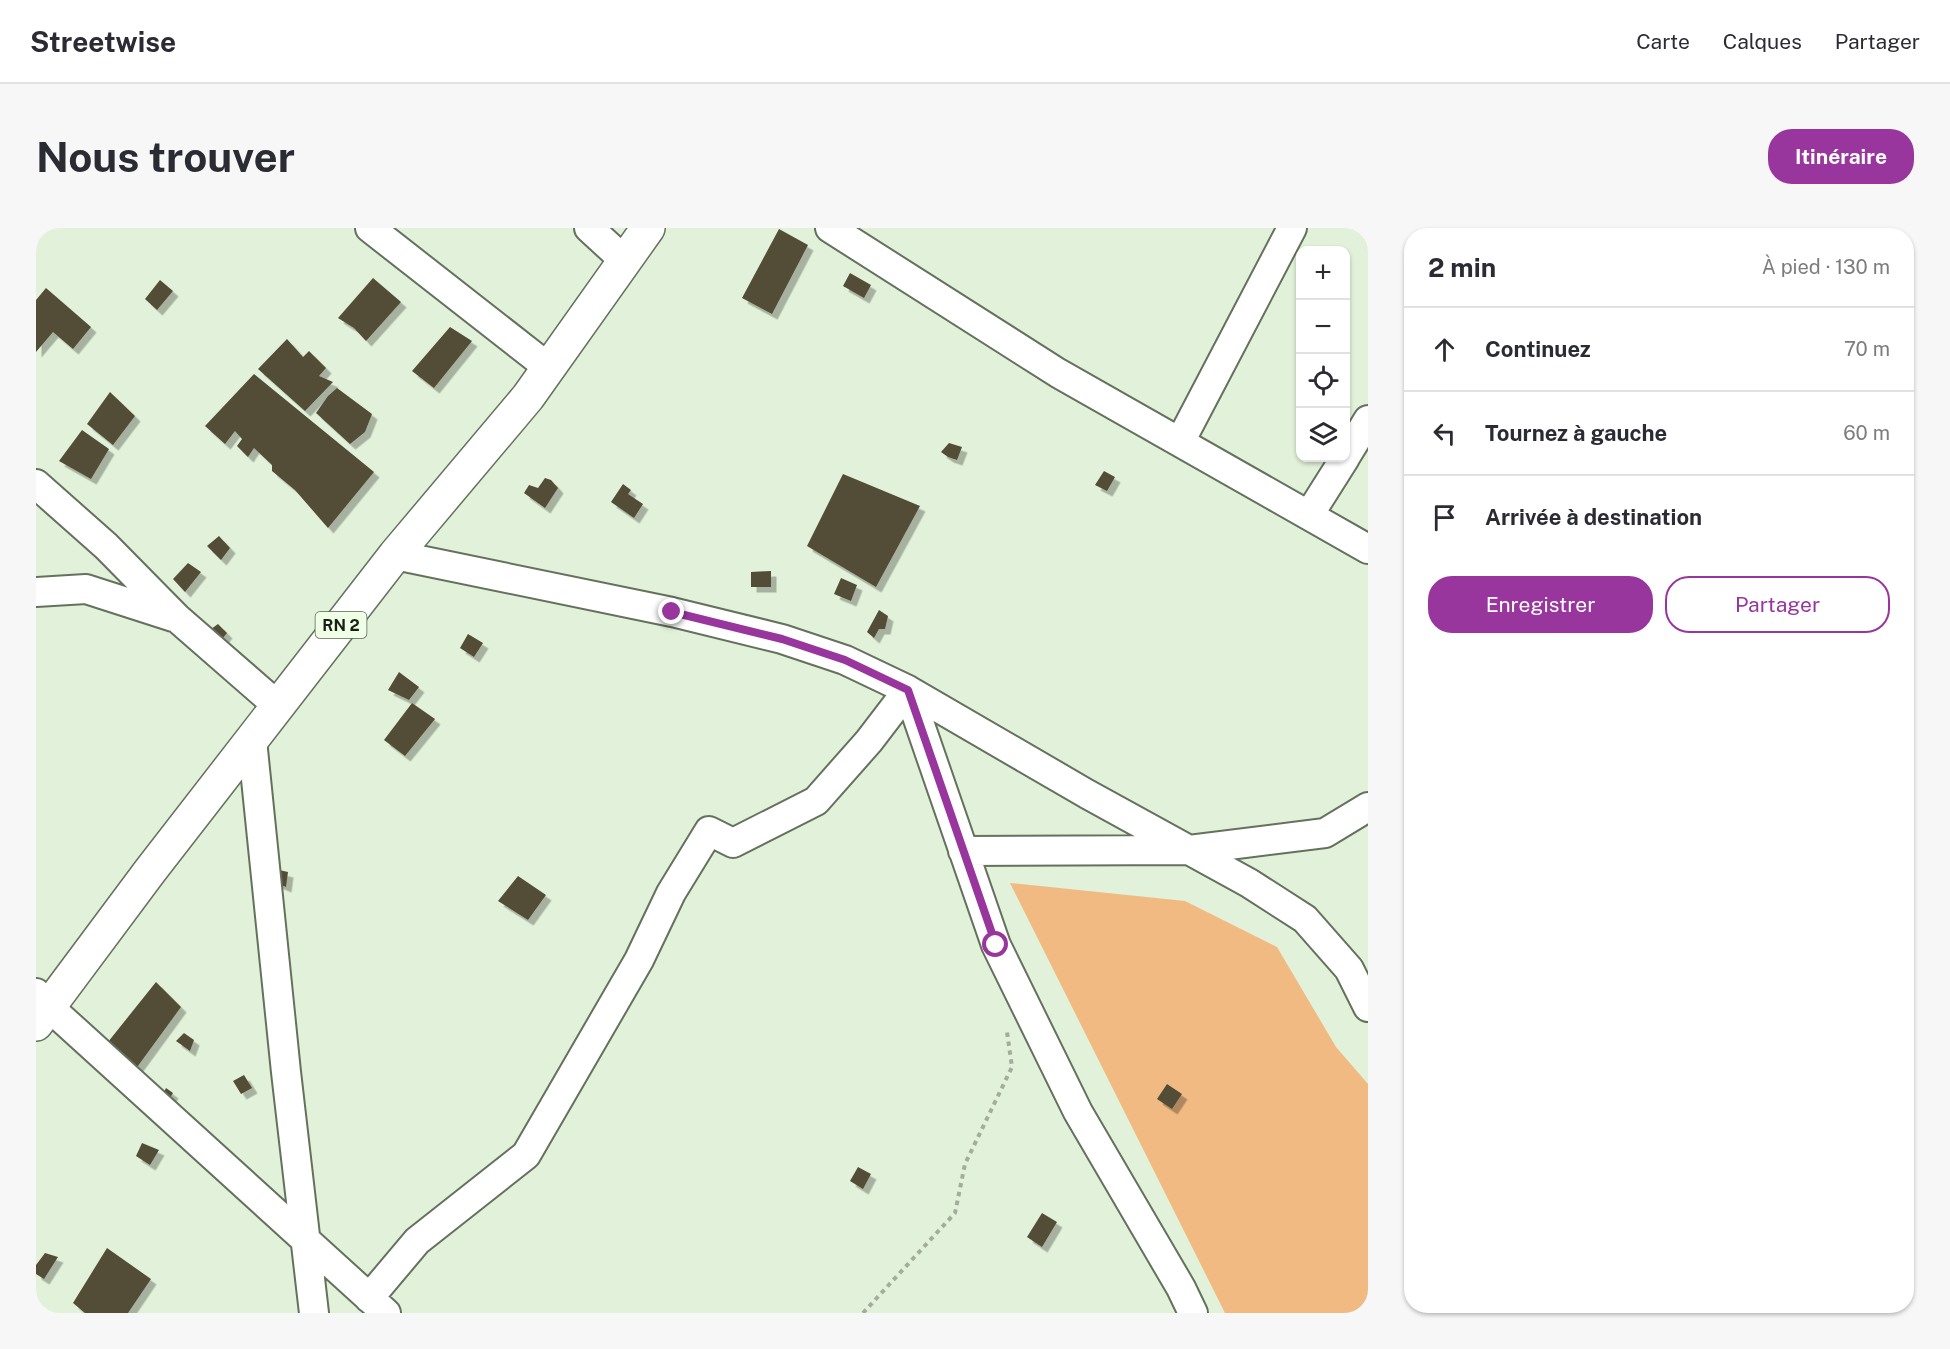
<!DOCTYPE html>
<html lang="fr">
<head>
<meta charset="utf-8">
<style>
	body { margin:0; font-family:"Public Sans",sans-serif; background:#f7f7f7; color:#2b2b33 }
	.controls { position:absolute; right:18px; top:18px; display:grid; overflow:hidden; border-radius:12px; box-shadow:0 2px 4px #0004 }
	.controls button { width:54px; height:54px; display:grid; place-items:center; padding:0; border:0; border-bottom:2px solid #e1e1e2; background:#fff; color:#2b2b33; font:30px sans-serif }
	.stop { position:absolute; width:18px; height:18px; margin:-14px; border:4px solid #98369e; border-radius:50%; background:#fff }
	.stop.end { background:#98369e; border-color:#fff; box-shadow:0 2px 6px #0008 }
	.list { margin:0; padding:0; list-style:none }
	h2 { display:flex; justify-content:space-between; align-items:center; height:78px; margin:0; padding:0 24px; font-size:26px }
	h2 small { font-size:20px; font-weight:400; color:#7c7c81 }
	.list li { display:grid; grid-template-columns:39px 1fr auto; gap:18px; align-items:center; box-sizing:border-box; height:84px; padding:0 24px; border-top:2px solid #e1e1e2 }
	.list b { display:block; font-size:22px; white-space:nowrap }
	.list em { font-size:20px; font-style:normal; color:#7c7c81 }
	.actions { display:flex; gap:12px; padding:18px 24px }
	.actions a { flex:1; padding:14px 0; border:2px solid #98369e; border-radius:24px; text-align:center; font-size:21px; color:#98369e }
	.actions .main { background:#98369e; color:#fff }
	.icon { flex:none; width:33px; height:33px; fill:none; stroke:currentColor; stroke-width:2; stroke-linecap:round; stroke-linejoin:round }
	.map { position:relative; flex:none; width:1332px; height:1085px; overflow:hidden; border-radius:24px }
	header { display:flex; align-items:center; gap:36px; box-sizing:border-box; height:84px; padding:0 30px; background:#fff; border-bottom:2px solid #e1e1e2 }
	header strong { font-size:28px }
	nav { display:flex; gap:33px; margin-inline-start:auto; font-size:21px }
	.intro { display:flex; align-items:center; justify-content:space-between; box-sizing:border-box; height:144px; padding:0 36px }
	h1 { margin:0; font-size:42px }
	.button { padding:15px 27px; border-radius:24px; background:#98369e; color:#fff; font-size:21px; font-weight:700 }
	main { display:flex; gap:36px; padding:0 36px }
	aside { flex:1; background:#fff; border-radius:24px; box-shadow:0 2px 4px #0004 }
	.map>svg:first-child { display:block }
</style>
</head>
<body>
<header>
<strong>Streetwise</strong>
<nav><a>Carte</a><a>Calques</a><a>Partager</a></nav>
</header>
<div class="intro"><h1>Nous trouver</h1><a class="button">Itinéraire</a></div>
<main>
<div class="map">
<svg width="1332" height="1085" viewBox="0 0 1332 1085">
	<defs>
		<filter id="shadow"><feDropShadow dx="5.5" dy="5.5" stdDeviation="0" flood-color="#0004"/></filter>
	</defs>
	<rect width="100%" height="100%" fill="#e2f1d9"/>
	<!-- green -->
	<path fill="#f0ba82" d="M974 655 1149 673 1241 719 1300 819 1332 856V1085H1189Z"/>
	<!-- building -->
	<path fill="#524e37" filter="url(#shadow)" d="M743 1 772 17 736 86 706 70Z
		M814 45 835 57 828 70 807 58Z
		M337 50 365 74 330 113 318 100 302 90Z
		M124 52 137 63 121 82 109 71Z
		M10 60 55 99 37 121 17 104 0 124V72Z
		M414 99 436 113 398 160 376 143Z
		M251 111 267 129 273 123 290 140 283 148 297 154 269 183 222 141Z
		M218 146 338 244 292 300 259 262 236 243V237L218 220 212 229 201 218 206 211 199 203 189 216 169 198Z
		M301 160 336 186 329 204 314 216 280 185 292 168Z
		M74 164 99 188 77 217 51 196Z
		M46 202 73 221 55 251 23 233Z
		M913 215 926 219 921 232 912 229 905 224Z
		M1068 243 1079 249 1071 263 1059 257Z
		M807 246 884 278 840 359 771 318Z
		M509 250 515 252 522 260 509 280 488 265 493 257 502 260Z
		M587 256 595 262 592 266 607 276 598 290 575 274Z
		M183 308 194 320 185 332 171 318Z
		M152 335 165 344 149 364 137 351Z
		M735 343V359H715V344Z
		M805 350 821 357 815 373 798 366Z
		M843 382 852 388 849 401H843L838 410 831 404Z
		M182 396 191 405 182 416 171 404Z
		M432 406 447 415 438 429 424 420Z
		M363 444 383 459 373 472 352 462Z
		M376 475 399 491 369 528 348 512Z
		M243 642 252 644 250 659 238 654Z
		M482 648 510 667 492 692 462 673Z
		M120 754 145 779 99 842 72 814Z
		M148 805 158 812 154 823 140 813Z
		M208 847 216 860 205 866 197 853Z
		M1131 856 1146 866 1136 881 1121 871Z
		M130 860 137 865 132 873 126 868Z
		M106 915 123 922 114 937 100 928Z
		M822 939 835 946 827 961 814 953Z
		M1006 985 1021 994 1006 1019 991 1009Z
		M71 1020 115 1051 92 1085H49L37 1075Z
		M9 1025 22 1029 8 1051 0 1046V1037Z"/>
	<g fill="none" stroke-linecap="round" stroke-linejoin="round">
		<!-- minor casing -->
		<g stroke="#64715c" stroke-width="32">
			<path id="minor" d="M334 0 513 140
				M553 0 589 33
				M794 0 1022 145 1332 321
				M1144 214 1256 0
				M1310 228 1332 192
				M0 256 70 318 141 390 242 478
				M1273 287 1309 230
				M359 327 636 384 746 411 809 432 872 462 1051 566 1213 655 1269 691 1313 741 1332 779
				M0 364 50 361 137 389
				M872 462 960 717 1042 884 1145 1060 1157 1085
				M216 512 250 844 278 1085
				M927 623 1153 622 1289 605 1332 579
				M0 765 13 779 350 1085
				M333 1070 381 1013 490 927 603 732 635 665 673 603 697 615 780 573 833 513 872 462"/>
		</g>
		<!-- highway casing -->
		<g stroke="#64715c" stroke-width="36">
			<path id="highway" d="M0 796 114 643 359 327 492 169 612 0"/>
		</g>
		<!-- path -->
		<path stroke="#a2ae9b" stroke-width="4" stroke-dasharray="4.5 4.5" stroke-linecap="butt" d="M827 1085 919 985 929 936 976 839 971 804"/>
		<!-- minor -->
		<use href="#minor" stroke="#fff" stroke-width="28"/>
		<!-- highway -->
		<use href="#highway" stroke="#fff" stroke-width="33"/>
	</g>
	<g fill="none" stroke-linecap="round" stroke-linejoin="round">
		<!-- route -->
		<path stroke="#98369e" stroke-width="8" d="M636 384 746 411 809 432 872 462 960 717"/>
	</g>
	<g text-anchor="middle" stroke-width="6" stroke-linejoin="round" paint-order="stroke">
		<!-- shield labels -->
		<rect fill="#efffe6" stroke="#5a6254" stroke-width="1.5" x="279.5" y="384" width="51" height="26" rx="4.5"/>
		<g font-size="16" font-weight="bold" fill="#1a1f16">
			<text x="305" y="403">RN 2</text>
		</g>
	</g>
</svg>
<div class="controls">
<button>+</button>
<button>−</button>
<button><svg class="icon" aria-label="locate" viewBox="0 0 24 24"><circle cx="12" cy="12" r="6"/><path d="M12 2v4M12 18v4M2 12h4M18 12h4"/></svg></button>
<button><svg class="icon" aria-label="layers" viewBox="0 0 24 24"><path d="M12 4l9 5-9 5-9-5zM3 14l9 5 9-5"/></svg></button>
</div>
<div class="stop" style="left:960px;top:717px"></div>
<div class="stop end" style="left:636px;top:384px"></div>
</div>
<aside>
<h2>2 min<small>À pied · 130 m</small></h2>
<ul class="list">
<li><svg class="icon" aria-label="ahead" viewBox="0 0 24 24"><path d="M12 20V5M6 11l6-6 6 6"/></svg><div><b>Continuez</b></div><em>70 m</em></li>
<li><svg class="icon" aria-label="left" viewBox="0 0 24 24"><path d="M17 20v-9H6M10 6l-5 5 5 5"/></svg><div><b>Tournez à gauche</b></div><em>60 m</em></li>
<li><svg class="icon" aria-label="arrive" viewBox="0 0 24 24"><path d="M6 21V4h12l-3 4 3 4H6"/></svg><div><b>Arrivée à destination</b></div></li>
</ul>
<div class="actions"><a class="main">Enregistrer</a><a>Partager</a></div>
</aside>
</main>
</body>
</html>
